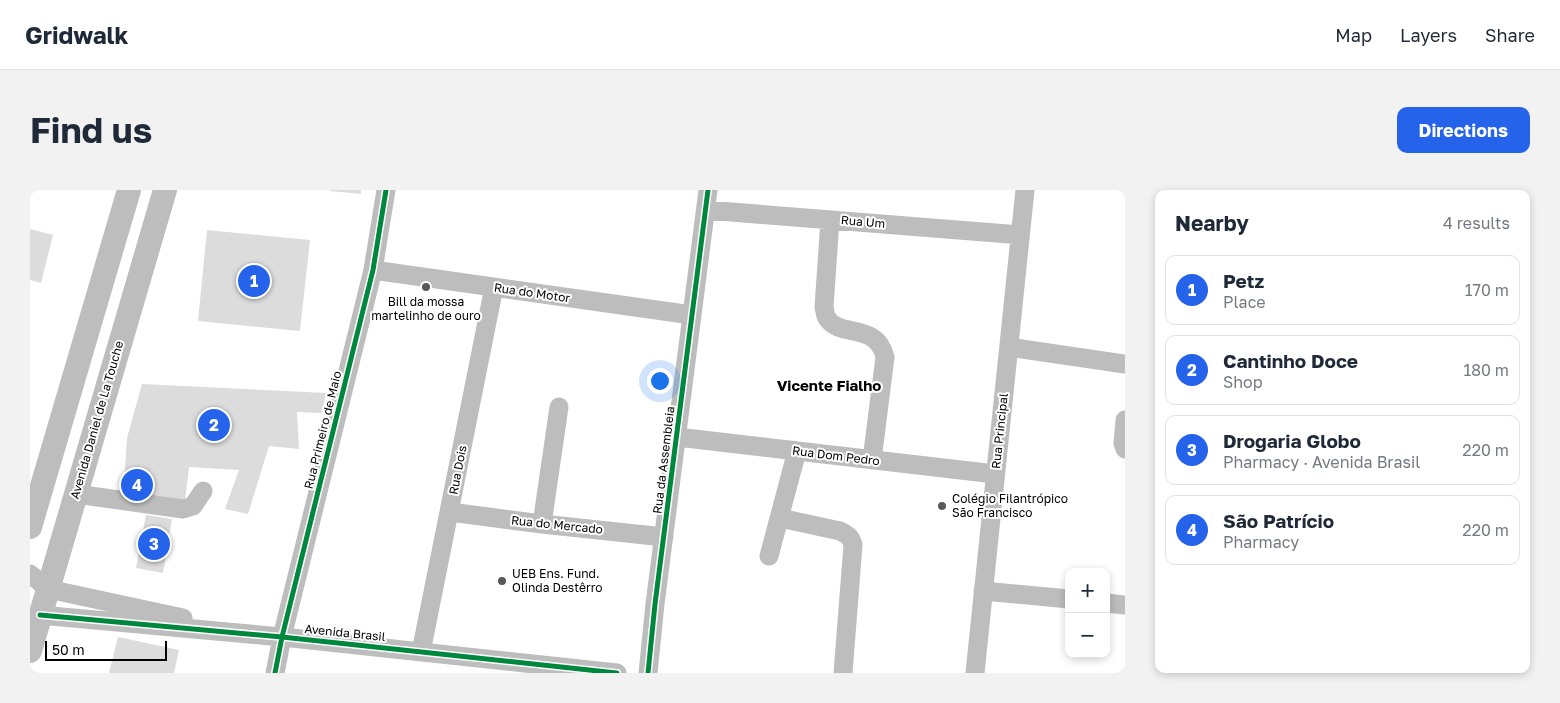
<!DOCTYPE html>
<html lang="en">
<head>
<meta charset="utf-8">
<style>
	body { margin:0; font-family:"Golos Text",sans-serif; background:#f2f2f3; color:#1f2937 }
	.controls { position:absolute; right:15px; bottom:15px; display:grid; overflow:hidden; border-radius:10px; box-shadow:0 2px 8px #0003 }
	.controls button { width:45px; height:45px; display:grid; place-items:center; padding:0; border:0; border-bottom:1px solid #e0e1e3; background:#fff; color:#1f2937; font:25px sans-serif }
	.scale { position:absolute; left:15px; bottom:12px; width:122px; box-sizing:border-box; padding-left:5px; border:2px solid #000; border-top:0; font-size:14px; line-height:18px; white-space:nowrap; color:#000; -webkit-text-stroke:4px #fff; paint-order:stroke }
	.you { position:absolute; left:629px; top:190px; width:18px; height:18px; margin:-12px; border:4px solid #fff; border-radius:50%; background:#1a73e8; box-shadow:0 0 0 8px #1a73e833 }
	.badge { display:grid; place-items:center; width:32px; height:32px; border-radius:50%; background:#2563eb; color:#fff; font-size:16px; font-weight:700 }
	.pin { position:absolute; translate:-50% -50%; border:2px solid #fff; box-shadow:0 1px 5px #0006 }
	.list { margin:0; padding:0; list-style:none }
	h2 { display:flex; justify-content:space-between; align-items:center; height:65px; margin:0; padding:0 20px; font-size:21px }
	h2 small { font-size:16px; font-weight:400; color:#747a83 }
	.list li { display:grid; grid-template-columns:32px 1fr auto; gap:15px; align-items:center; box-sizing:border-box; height:70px; margin:0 10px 10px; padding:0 10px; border:1px solid #e0e1e3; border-radius:10px }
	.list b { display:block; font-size:19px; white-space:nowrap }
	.list p { margin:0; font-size:16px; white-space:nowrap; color:#747a83 }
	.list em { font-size:16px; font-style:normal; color:#747a83 }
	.map { position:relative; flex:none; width:1095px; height:483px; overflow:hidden; border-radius:10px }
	header { display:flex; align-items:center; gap:30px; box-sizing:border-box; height:70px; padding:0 25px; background:#fff; border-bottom:1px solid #e0e1e3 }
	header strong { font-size:24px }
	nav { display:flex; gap:28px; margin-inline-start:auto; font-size:18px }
	.intro { display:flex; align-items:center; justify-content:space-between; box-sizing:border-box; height:120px; padding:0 30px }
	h1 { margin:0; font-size:35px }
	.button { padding:12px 22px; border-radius:10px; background:#2563eb; color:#fff; font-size:18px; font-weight:700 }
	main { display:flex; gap:30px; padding:0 30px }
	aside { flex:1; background:#fff; border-radius:10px; box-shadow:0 2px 8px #0003 }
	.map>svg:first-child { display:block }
</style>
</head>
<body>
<header>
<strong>Gridwalk</strong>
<nav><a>Map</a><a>Layers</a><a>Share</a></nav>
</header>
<div class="intro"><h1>Find us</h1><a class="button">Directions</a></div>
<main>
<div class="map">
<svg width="1095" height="483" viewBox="0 0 1095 483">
	<rect width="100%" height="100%" fill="#fff"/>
	<!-- building -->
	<path fill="#dcdcdc" d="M300 0H331V4L300 1Z
		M0 39 23 45 11 93 0 90Z
		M177 40 280 50 270 141 168 131Z
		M112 194 296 203 292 223 267 222 269 259 239 256 218 324 195 319 209 280 159 277 155 311 93 307 97 248Z
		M116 325 142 329 133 383 106 378Z
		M88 447 149 460 144 483H79Z"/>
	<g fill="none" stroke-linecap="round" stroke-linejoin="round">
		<!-- minor -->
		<path stroke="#bdbdbd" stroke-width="19" d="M676 20 990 45
			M800 30 794 117C795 121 795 125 797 128 810 149 846 131 855 167L842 270
			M343 80 662 125
			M979 157 1095 174
			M1095 230 1093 253 1095 259
			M647 247 965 284
			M46 304 153 319 163 316 173 301
			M420 322 512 334 634 347
			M750 328 810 341C818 345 821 347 823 355L813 483
			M512 334 529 217
			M739 366 767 261
			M0 384 18 399 153 428
			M953 401 1039 409
			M1076 413 1095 415
			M10 425 252 447 587 483
			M391 462 464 97
			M245 483 252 447 343 80 356 0
			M618 483 625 414 678 0
			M945 483 995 0"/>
		<!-- major -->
		<path stroke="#bdbdbd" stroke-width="24" d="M0 337 99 0
			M0 461 135 0"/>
		<!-- cycleway casing -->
		<g stroke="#fff" stroke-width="8">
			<path id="cycleway" d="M10 425 252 447 587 483
				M245 483 252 447 343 80 356 0
				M618 483 625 414 678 0"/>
		</g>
		<!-- cycleway -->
		<use href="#cycleway" stroke="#00873e" stroke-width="5"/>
	</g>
	<!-- markers -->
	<g fill="#595959" stroke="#fff" stroke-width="2">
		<circle cx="396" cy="97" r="5"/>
		<circle cx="912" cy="316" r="5"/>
		<circle cx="472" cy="391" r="5"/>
	</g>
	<g text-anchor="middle" stroke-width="4" stroke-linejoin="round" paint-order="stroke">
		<!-- street labels -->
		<g font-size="12" fill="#000" stroke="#fff">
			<text transform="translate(833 32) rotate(5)" y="4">Rua Um</text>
			<text transform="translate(502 103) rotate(8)" y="4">Rua do Motor</text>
			<text transform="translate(67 230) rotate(-74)" y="4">Avenida Daniel de La Touche</text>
			<text transform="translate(293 240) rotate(-76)" y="4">Rua Primeiro de Maio</text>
			<text transform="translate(970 241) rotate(-84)" y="4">Rua Principal</text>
			<text transform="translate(806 266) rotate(7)" y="4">Rua Dom Pedro</text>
			<text transform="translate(634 270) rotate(-83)" y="4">Rua da Assembleia</text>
			<text transform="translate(428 280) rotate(-79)" y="4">Rua Dois</text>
			<text transform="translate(527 335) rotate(6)" y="4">Rua do Mercado</text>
			<text transform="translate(315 443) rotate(6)" y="4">Avenida Brasil</text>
		</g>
		<!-- poi labels -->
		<g font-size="12" fill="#000" stroke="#fff" text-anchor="start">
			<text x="396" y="116" text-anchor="middle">Bill da mossa<tspan x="396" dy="14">martelinho de ouro</tspan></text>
			<text x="922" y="313">Colégio Filantrópico<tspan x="922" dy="14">São Francisco</tspan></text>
			<text x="482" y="388">UEB Ens. Fund.<tspan x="482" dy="14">Olinda Destêrro</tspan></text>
		</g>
		<!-- quarter labels -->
		<g font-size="15" font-weight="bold" fill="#000" stroke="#fff">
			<text x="799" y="201">Vicente Fialho</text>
		</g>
	</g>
</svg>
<div class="controls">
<button>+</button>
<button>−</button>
</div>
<div class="scale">50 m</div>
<div class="you"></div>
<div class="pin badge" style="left:224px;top:91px">1</div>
<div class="pin badge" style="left:184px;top:235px">2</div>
<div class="pin badge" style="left:124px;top:354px">3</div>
<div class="pin badge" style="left:107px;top:295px">4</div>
</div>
<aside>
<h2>Nearby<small>4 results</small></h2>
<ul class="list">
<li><span class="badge">1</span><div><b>Petz</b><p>Place</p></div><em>170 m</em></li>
<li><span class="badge">2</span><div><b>Cantinho Doce</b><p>Shop</p></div><em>180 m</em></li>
<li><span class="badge">3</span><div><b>Drogaria Globo</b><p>Pharmacy · Avenida Brasil</p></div><em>220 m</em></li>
<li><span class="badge">4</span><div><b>São Patrício</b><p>Pharmacy</p></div><em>220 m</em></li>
</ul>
</aside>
</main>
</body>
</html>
